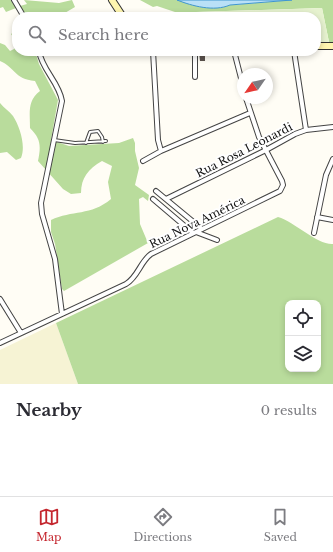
<!DOCTYPE html>
<html lang="en">
<head>
<meta charset="utf-8">
<style>
	body { margin:0; font-family:"Libre Baskerville",serif; background:#f7f7f7; color:#2b2b33 }
	.controls { position:absolute; right:12px; bottom:12px; display:grid; overflow:hidden; border-radius:8px; box-shadow:0 2px 6px #0003 }
	.controls button { width:36px; height:36px; display:grid; place-items:center; padding:0; border:0; border-bottom:1px solid #e1e1e2; background:#fff; color:#2b2b33; font:20px sans-serif }
	.compass { position:absolute; left:237px; top:68px; width:36px; height:36px; border-radius:50%; background:#fff; box-shadow:0 2px 6px #0003; rotate:236deg }
	.list { margin:0; padding:0; list-style:none }
	h2 { display:flex; justify-content:space-between; align-items:center; height:52px; margin:0; padding:0 16px; font-size:17px }
	h2 small { font-size:13px; font-weight:400; color:#7c7c81 }
	.icon { flex:none; width:22px; height:22px; fill:none; stroke:currentColor; stroke-width:2; stroke-linecap:round; stroke-linejoin:round }
	.map { position:relative; flex:none; width:333px; height:384px; overflow:hidden }
	.search { position:absolute; background:#fff; box-shadow:0 2px 6px #0003; left:12px; right:12px; top:12px; height:44px; display:flex; align-items:center; gap:10px; box-sizing:border-box; padding:0 14px; border-radius:16px; color:#7c7c81; font-size:15px }
	.sheet { height:112px; background:#fff }
	nav { display:flex; justify-content:space-around; align-items:center; box-sizing:border-box; height:56px; border-top:1px solid #e1e1e2; background:#fff; font-size:11px; color:#7c7c81 }
	nav a { display:grid; justify-items:center; gap:2px }
	nav .on { color:#c4262e }
	.map>svg:first-child { display:block }
</style>
</head>
<body>
<div class="map">
<svg width="333" height="384" viewBox="0 0 333 384">
	<rect width="100%" height="100%" fill="#fffdf5"/>
	<!-- farmland -->
	<path fill="#f6f3d4" d="M56 323 78 384H0V350Z"/>
	<!-- forest -->
	<path fill="#b9dc9c" fill-rule="evenodd" d="M0 0H12L16 8 6 12 3 7 0 8Z
		M24 0 59 3 72 0 75 7 58 17H27L21 9 20 6 27 4Z
		M140 0C152 0 166 0 178 0 195 5 212 12 230 5L292 0H333V42H329L322 8 196 12V17H190L157 6 153 7Z
		M17 30V51H35L39 64 58 100 51 140 69 146 119 143 133 138 135 143V151L139 168 135 185 149 195 148 201 143 197 139 199 140 224 148 243 64 291 62 289 55 244 51 232V220C72 210 91 216 111 199L108 182 112 166 102 161C88 169 81 178 81 193L71 194 63 189 38 161C41 146 41 139 30 128 30 113 27 101 40 91L35 81C14 79 15 67 0 61V43L5 45 10 51 14 49 17 43 11 34Z
		M0 103C4 108 9 111 13 116 20 127 26 146 21 158L16 160 7 152 0 153Z
		M278 217C295 222 317 245 333 244V384H78L56 323ZM288 303H318V369H288Z"/>
	<!-- pitch -->
	<path fill="#e6f2cf" d="M322 8 329 42H316V17H196V12Z"/>
	<!-- water -->
	<path fill="#b9e0f7" stroke="#3f96cf" d="M177 0H292L230 5C214 12 192 6 177 0Z"/>
	<!-- building -->
	<path fill="#5a524d" d="M199 52H205V61H200Z"/>
	<g fill="none" stroke-linecap="round" stroke-linejoin="round">
		<!-- lane casing -->
		<g stroke="#444" stroke-width="4">
			<path id="lane" d="M54 140 75 143 106 141
				M86 143 90 132 98 131 102 137 103 142"/>
		</g>
		<!-- street casing -->
		<g stroke="#444" stroke-width="6">
			<path id="street" d="M14 0 24 17
				M112 17 121 14
				M39 51C42 70 59 82 62 101L41 203 42 214 55 259 62 314
				M153 51 158 140 161 151
				M195 51V77
				M234 51 243 86
				M294 51 306 130
				M143 161 161 151 250 113
				M156 191 202 229
				M153 199 193 233
				M166 199 266 150 295 134 306 130 333 127
				M317 217 333 220
				M196 232 217 240
				M314 233 326 175 333 159
				M0 299 21 333
				M0 343 126 284C138 277 140 262 151 254L280 191 283 185 282 181 259 137 246 98"/>
		</g>
		<!-- secondary casing -->
		<g stroke="#333" stroke-width="8">
			<path id="secondary" d="M112 0 123 17
				M316 46H333"/>
		</g>
		<!-- lane -->
		<use href="#lane" stroke="#fff" stroke-width="2"/>
		<!-- street -->
		<use href="#street" stroke="#fff" stroke-width="4"/>
		<!-- secondary -->
		<use href="#secondary" stroke="#fff6b0" stroke-width="6"/>
	</g>
	<g text-anchor="middle" stroke-width="4" stroke-linejoin="round" paint-order="stroke">
		<!-- street labels -->
		<g font-size="11" fill="#111" stroke="#fff">
			<text transform="translate(244 150) rotate(-27)" y="4">Rua Rosa Leonardi</text>
			<text transform="translate(197 222) rotate(-26)" y="4">Rua Nova América</text>
		</g>
	</g>
</svg>
<div class="controls">
<button><svg class="icon" aria-label="locate" viewBox="0 0 24 24"><circle cx="12" cy="12" r="6"/><path d="M12 2v4M12 18v4M2 12h4M18 12h4"/></svg></button>
<button><svg class="icon" aria-label="layers" viewBox="0 0 24 24"><path d="M12 4l9 5-9 5-9-5zM3 14l9 5 9-5"/></svg></button>
</div>
<svg class="compass" viewBox="-18 -18 36 36"><path d="M0-13l5 13h-10z" fill="#e53935"/><path d="M0 13l5-13h-10z" fill="#7c7c81"/></svg>
<div class="search"><svg class="icon" aria-label="search" viewBox="0 0 24 24"><circle cx="10" cy="10" r="6"/><path d="M15 15l6 6"/></svg>Search here</div>
</div>
<section class="sheet">
<h2>Nearby<small>0 results</small></h2>
<ul class="list">
</ul>
</section>
<nav>
<a class="on"><svg class="icon" aria-label="map" viewBox="0 0 24 24"><path d="M3 6l6-2 6 2 6-2v14l-6 2-6-2-6 2zM9 4v14M15 6v14"/></svg>Map</a>
<a><svg class="icon" aria-label="directions" viewBox="0 0 24 24"><path d="M12 3l9 9-9 9-9-9zM9 14v-3h6M13 9l2 2-2 2"/></svg>Directions</a>
<a><svg class="icon" aria-label="saved" viewBox="0 0 24 24"><path d="M7 4h10v16l-5-4-5 4z"/></svg>Saved</a>
</nav>
</body>
</html>
